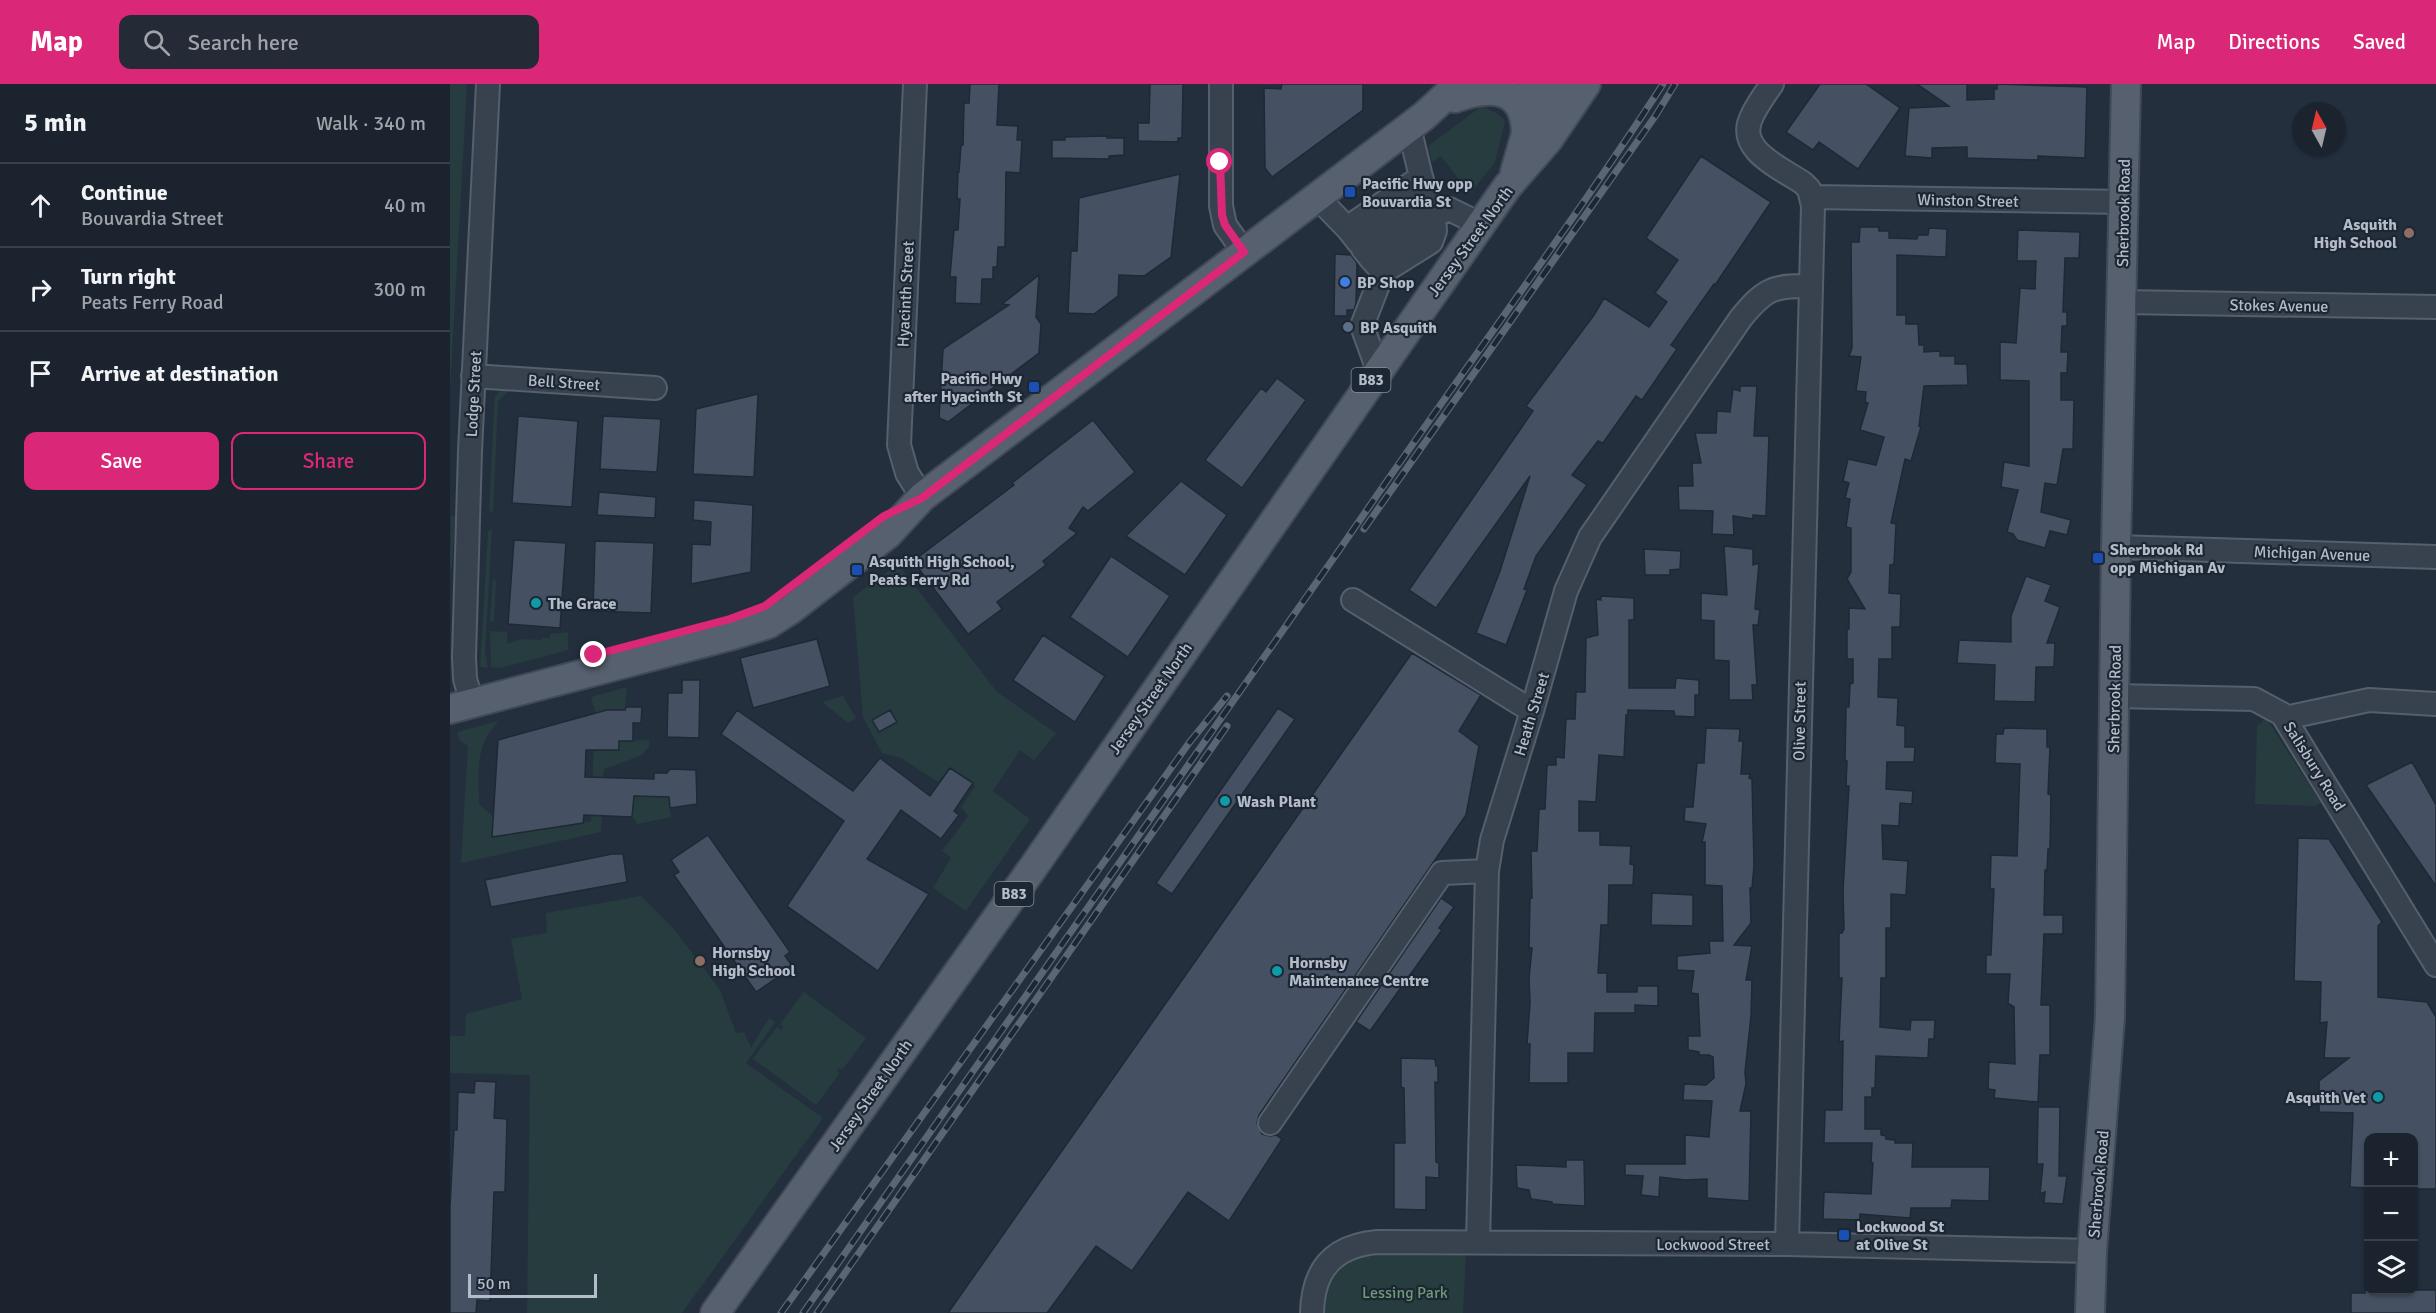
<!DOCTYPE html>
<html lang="en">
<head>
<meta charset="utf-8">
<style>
	body { margin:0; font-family:Signika,sans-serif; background:#242b36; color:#f1f3f6 }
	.controls { position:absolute; right:18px; bottom:18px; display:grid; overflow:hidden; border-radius:12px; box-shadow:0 2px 4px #0004 }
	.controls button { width:54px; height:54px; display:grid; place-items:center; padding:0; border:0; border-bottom:2px solid #39404a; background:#1b232e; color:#f1f3f6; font:30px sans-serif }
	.compass { position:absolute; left:1842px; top:18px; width:54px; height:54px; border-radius:50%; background:#1b232e; box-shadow:0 2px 4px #0004; rotate:352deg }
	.scale { position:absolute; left:18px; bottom:15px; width:129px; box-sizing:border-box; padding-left:6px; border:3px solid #b4bcc9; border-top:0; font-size:16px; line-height:21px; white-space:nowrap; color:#b4bcc9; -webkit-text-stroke:4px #1d2633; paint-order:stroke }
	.stop { position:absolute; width:18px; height:18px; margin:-14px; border:4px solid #db2777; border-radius:50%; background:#fff }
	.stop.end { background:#db2777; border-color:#fff; box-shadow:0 2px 6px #0008 }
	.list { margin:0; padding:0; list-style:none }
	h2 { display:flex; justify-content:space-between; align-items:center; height:78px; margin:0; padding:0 24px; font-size:26px }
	h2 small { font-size:20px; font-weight:400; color:#a0a4aa }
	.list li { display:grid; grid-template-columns:39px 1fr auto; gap:18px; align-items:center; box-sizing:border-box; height:84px; padding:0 24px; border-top:2px solid #39404a }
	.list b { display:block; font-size:22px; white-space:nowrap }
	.list p { margin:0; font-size:20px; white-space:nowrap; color:#a0a4aa }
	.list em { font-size:20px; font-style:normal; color:#a0a4aa }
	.actions { display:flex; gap:12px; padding:18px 24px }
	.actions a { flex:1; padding:14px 0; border:2px solid #db2777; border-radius:12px; text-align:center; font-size:21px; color:#db2777 }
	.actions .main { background:#db2777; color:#fff }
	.icon { flex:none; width:33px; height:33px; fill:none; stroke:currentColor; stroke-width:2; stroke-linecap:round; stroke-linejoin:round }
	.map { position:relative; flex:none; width:1986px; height:1229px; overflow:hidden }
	header { display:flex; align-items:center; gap:36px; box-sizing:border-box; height:84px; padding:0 30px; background:#db2777; color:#fff }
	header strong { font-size:28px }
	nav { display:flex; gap:33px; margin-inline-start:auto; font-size:21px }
	.search { width:420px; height:54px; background:#242b36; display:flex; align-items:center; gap:15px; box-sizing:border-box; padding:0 21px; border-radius:12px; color:#a0a4aa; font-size:22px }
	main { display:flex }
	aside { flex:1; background:#1b232e }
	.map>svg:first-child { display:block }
</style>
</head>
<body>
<header>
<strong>Map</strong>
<div class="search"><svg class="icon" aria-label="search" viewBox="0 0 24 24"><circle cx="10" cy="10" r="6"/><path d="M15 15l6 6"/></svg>Search here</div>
<nav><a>Map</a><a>Directions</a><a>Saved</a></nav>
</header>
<main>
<aside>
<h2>5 min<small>Walk · 340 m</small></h2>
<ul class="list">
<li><svg class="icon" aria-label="ahead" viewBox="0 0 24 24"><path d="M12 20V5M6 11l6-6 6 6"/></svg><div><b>Continue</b><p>Bouvardia Street</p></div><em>40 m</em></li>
<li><svg class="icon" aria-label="right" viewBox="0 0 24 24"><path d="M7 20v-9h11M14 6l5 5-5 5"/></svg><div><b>Turn right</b><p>Peats Ferry Road</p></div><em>300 m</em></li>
<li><svg class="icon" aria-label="arrive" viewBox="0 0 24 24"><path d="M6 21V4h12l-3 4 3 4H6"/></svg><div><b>Arrive at destination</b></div></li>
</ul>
<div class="actions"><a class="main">Save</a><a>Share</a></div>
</aside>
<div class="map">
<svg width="1986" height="1229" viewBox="0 0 1986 1229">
	<rect width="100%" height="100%" fill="#242f3e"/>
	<!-- green -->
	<path fill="#263c3f" d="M0 0H17L0 308Z
		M1032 22 1048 30 1055 37 1045 78 1020 110 991 72 982 78 978 62Z
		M52 304 192 313 60 306 48 317 43 428 39 427 44 323 45 313Z
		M1 432H5L2 484 0 483Z
		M42 445 35 568 38 584 30 583 38 447Z
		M448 480 547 608 606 649 584 676 570 666 543 707 580 735 516 827 483 804 501 774 492 767 518 732 511 723 525 702 499 684 488 698 451 674 432 669 413 633 403 513Z
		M46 495 44 537H40L43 496Z
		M40 547 57 548V560L72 555 91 556 92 554H100V550L118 548V566L50 584 41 583Z
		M177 603 175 626H157L156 666H169V657L199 656V663L192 671 155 685 153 689 151 748 11 779 18 662 10 657 7 648 49 637C24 660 29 689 29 720L43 732V753L133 739 141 737 145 627 141 613Z
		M393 612 406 634 398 639 372 618Z
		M1816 634 1871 719 1865 722 1805 720 1807 642Z
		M218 704 221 733 188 740 182 733 184 712Z
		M191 812 224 845 270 906 286 949 294 948 301 964 319 934 325 938 296 979 373 1034 232 1229H77L80 991 0 989V952H15L16 930 72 915 61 855 97 849 96 829Z
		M354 908 416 954 392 986 389 984 387 987 390 989 366 1021 303 975 327 943 331 946 333 943 330 940Z
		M925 1169 1016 1170 1013 1229H872C872 1222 871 1212 873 1205 881 1182 904 1174 925 1169Z"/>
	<!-- building -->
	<path fill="#455162" stroke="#1f2835" stroke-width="1.5" d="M520 0H549L547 41 568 42 567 56H572L570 89 556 88 555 163H548L547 183H543V195H532L531 220 505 219 506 193H500L504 146H508L510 115H507L508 88H509L511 61H513L514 19H519Z
		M700 0H733L732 54H728V58L688 57V39H699Z
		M832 0H913V26L822 93 815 84 814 4 831 5Z
		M1370 0H1416L1450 24 1408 85 1369 58 1363 66 1336 48Z
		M1467 0H1517V16L1544 15V5H1547V0L1637 3 1635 74 1588 72V76L1517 74V63L1482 64V74L1455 72 1459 24 1499 22Z
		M658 52 657 54H674V71L659 72V75L602 74V56H615V53Z
		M1251 72 1321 118 1265 201 1264 200 1221 261 1227 265 1192 316 1186 312 1153 359 1148 357 1122 391 1137 401 1086 472 1074 505 1077 506 1056 561 1026 549 1050 487 1080 392 986 524 959 506 1083 327 1076 322 1144 231 1154 214 1199 243 1217 218 1205 209 1228 176 1196 154Z
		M730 90 721 173 694 192 669 191 668 212 644 230 618 229 621 167H627L629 114Z
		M1410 143H1429V147H1439V154L1467 155 1468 151H1478L1479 144 1497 145 1496 173 1447 171V231H1456V240H1468L1469 261H1474V268L1490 267V272H1505V280H1517L1518 301 1474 302 1469 342 1471 343 1461 377 1455 375 1441 439 1446 440 1444 480 1440 481 1439 509 1451 510 1450 543H1442V575H1429L1428 613 1448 614 1447 641 1455 642V663H1465L1464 678H1437L1436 705 1463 707 1462 720 1450 719 1449 742 1432 741 1433 775 1458 777 1456 811 1441 810V844H1436V894H1431L1430 943 1460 946 1461 936H1485L1484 955H1479L1478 974 1426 972 1425 1004H1422V1013H1415V1045H1431V1051L1436 1052V1055L1445 1056V1059H1463L1462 1083H1540L1539 1117 1502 1116 1501 1124H1461L1460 1134 1410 1130V1136L1373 1135 1374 1108 1421 1110 1423 1079H1421L1422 1059H1374L1375 1026H1392L1393 957 1389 958 1392 894H1389V849H1392L1394 845 1393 806 1399 702H1396L1397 677H1395L1396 623H1399L1400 600 1403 599V575H1397V545H1399V524L1415 525 1397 495 1401 488V444L1396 443 1400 415 1395 414 1399 399 1393 397 1398 375 1426 381 1434 353 1410 346 1418 319 1415 318 1416 308 1406 307 1411 273 1399 272 1402 264 1401 158H1409Z
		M1568 146 1630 148 1629 174H1615L1613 228H1617V242H1612L1611 268H1618L1617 289H1611V316H1624L1623 365H1613L1607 401 1595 399 1591 428 1621 436 1617 451 1600 447 1595 464 1567 456 1563 450 1557 448 1568 406 1551 403 1554 378 1579 382V297L1550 296V258L1566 259 1570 204 1585 205 1586 177H1567Z
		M885 170 901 171 907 179 906 219 904 226H897V232H884Z
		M589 191 586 233 591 240 589 269 498 338 489 334 493 265 559 221 552 220Z
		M827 294 856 316 792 404 755 376 811 304 816 308Z
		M1290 302H1307L1304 352H1319L1316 432 1303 431V435L1283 432 1284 451 1262 450 1263 427 1229 426 1228 402H1243L1242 379H1251L1245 349H1266L1267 327 1280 328 1283 305 1290 307Z
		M308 310 304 393 243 390 246 325Z
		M68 332 128 337 122 423 62 419Z
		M153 332 211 335 207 388 150 385Z
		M643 336 685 388 638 427 633 423 619 444 627 449 593 477 596 481 547 518 552 525 518 550 463 477 564 401 562 399Z
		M731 397 777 431 735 491 676 452Z
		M149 408 206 413 205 434 147 431Z
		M244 416 303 421 301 488 241 500 242 460 260 461 261 438 243 436Z
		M64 456 116 459 110 544 58 540Z
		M145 457 204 459 201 529 143 527Z
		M1274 462 1303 465V481L1309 479 1305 525 1310 526 1308 541H1303L1307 601H1302L1303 616H1279V577L1264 576V537L1251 536V509L1277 511Z
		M1194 465 1231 467 1230 485 1220 486V491H1195Z
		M661 472 720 512 678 573 620 533Z
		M1576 492 1601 501 1595 517 1610 523 1597 559H1605L1604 583H1586L1585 618 1544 617 1545 581 1507 579 1509 556 1561 558V532Z
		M1151 512 1184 514V536H1179V604H1225L1226 594 1249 596V611H1245V633L1225 632 1224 627 1178 626V631H1176L1174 673 1149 671 1146 718 1129 717V747H1150V761L1181 762 1180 780 1184 781 1183 801H1159L1158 841H1151L1148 889H1157V908H1187V902H1208V922L1185 921V929H1145L1144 969H1118V999H1079L1080 960H1077L1080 919 1079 894 1082 864H1079L1080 814H1082L1081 767H1087L1089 725H1095L1097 681H1106V673L1114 674 1116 635H1125L1126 608H1135L1136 554 1148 551 1146 515 1151 516Z
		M593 551 655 592 625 638 563 596Z
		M367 555 380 602 303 624 290 574Z
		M962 569 1031 611 1009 647 1029 662 1016 731 809 1031 807 1039 812 1050 820 1052 826 1051 832 1055 779 1137 738 1108 682 1187 646 1162 597 1229H498Z
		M232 596H250L249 654 217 653 218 609H232Z
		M176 623H192L191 639H183V657H169V666H136L135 693 204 695V689H217L220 685 246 686 247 720 220 724 219 713 184 712 182 733 134 731 133 739 42 753 48 656 157 626H175Z
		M828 624 845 635 722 810 706 799Z
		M287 626 403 707 430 674 480 712 500 684 523 699 504 727 509 731 491 755 451 726 417 775 479 810 428 887 337 822 394 737 271 650Z
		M440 626 447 638 429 648 422 636Z
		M1256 644 1290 645 1289 657H1293L1291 690H1300L1299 694 1302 695 1304 782 1302 804H1300L1301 839 1284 861 1302 862 1296 896H1302L1301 932 1295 988 1296 1000 1290 1027H1301L1299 1117 1257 1114V1095L1235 1096 1210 1093 1209 1113 1191 1111 1193 1092 1175 1091V1080H1235V1051L1259 1053 1262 1017 1233 1016 1234 1000 1256 1001 1264 994 1263 973 1259 971H1249V968L1238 966V952H1250L1248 910 1241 909 1244 887 1227 886V872L1260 869 1259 857H1273L1272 802 1255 801V758H1252L1256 740 1234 737 1235 723H1243L1247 679H1254Z
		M1554 644 1597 645V663H1600L1598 710 1601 711 1600 765H1598L1597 787 1595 786 1594 831H1613V850H1594L1591 921H1600V971H1590L1588 1018 1544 1014 1545 1006 1538 1005 1539 978 1565 980 1564 923 1558 919 1560 890H1536V871H1541L1544 805H1540L1541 771 1567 772 1570 680 1545 679 1546 650H1553Z
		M1962 678 1986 721V802L1916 701Z
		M258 751 340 868 335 872 343 883 306 908 224 791 229 788 221 776Z
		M1848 754 1879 755 1932 838 1928 842V913L1977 918 1986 933V1105H1964V1053H1918V1104L1900 1103 1903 1029 1869 1028V997L1899 974H1874L1877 938 1870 939 1871 898 1844 897Z
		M162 770H173L177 798 41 823 35 796Z
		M1202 809 1243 811V842L1201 841Z
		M991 814 1004 823 989 844 992 846 920 947 906 938Z
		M951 974 985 975 986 982H988V999L985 998 986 1078 989 1079V1094L976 1093V1126L944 1125V1059H955L954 1004 951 1003Z
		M25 997 46 998 44 1034 57 1035 55 1108H44L40 1217 27 1216 26 1229H0V1122L4 1046H7L8 1008 24 1009Z
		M1588 1023H1610L1609 1092H1617L1613 1120 1594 1119 1595 1108 1590 1110 1593 1080H1587Z
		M1116 1076H1134L1135 1122 1102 1120V1118L1081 1115 1079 1106 1067 1104 1066 1081 1116 1083Z
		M1915 1206H1986V1229H1901V1209H1915Z"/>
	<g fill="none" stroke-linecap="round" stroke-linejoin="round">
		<!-- minor casing -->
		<g stroke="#565f6c" stroke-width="26">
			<path id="minor" d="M465 0 449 361 457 389 472 413
				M771 0V122L775 141 794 168
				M1322 0C1315 10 1307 21 1302 32 1285 66 1331 84 1353 99L1359 105 1363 122 1337 1160
				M867 113 897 144 971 93 959 43
				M1362 113 1674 118
				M897 144 909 159 977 112 971 93
				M913 165 921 175 984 131 979 119
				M921 175 933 188 981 158 985 147 984 131 999 125 1032 141
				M1672 218 1986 223
				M928 286 912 242 933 188
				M23 292 205 304
				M1666 463 1986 473
				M903 516 1082 627
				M1665 612 1804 615 1832 630 1986 881
				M22 619 15 595 14 573 20 367 38 0
				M1835 634 1919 616 1986 620
				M820 1039 992 789 1037 787
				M1028 1158 1037 787 1042 756 1082 627 1116 507 1140 453 1291 234C1314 206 1323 201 1359 202
				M862 1229C863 1185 884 1162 927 1158L1337 1160 1642 1167"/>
		</g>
		<!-- major casing -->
		<g stroke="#414a57" stroke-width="32">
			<path id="major" d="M1005 14C1041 1 1075 2 1076 49
				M1094 50 1106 0
				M1065 88 1080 36 1083 0
				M0 625 283 551 318 540 340 526 438 450 472 413 974 32 1009 0
				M265 1229 582 785 1057 103 1098 56 1136 0
				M1640 1229 1642 1167 1660 933 1666 463 1676 0"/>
		</g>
		<!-- minor -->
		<use href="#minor" stroke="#38414e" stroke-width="22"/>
		<!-- major -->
		<use href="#major" stroke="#56606e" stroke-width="28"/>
		<!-- rail casing -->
		<g stroke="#5a6575" stroke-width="7">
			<path id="rail" d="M914 445 1206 31 1225 0
				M331 1229 739 659 777 612
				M353 1229 890 465C996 309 1110 158 1213 0
				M367 1229 777 642"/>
		</g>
		<!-- rail -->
		<use href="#rail" stroke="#1d2633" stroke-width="4.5" stroke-dasharray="14" stroke-linecap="butt"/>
	</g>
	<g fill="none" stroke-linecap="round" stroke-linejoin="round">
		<!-- route -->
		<path stroke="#db2777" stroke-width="8" d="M144 571 280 535 315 522 434 432 472 414 794 168 775 141 772 131 770 78"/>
	</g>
	<!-- markers -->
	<g fill="#1a4fb4" stroke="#1d2633" stroke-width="2">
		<rect x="894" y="102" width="12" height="12" rx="3"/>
		<rect x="578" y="297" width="12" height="12" rx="3"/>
		<rect x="1642" y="468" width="12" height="12" rx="3"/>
		<rect x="401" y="480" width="12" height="12" rx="3"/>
		<rect x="1388" y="1145" width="12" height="12" rx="3"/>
	</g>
	<g fill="#8d6e63" stroke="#1d2633" stroke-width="2">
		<circle cx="1959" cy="149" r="6"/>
		<circle cx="250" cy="877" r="6"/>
	</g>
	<circle fill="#3f7fe0" stroke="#1d2633" stroke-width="2" cx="895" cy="198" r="6"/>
	<circle fill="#5c6f8a" stroke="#1d2633" stroke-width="2" cx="898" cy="243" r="6"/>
	<g fill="#0f9aa8" stroke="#1d2633" stroke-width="2">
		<circle cx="86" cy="519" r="6"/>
		<circle cx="775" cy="717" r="6"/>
		<circle cx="827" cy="887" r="6"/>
		<circle cx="1928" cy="1013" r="6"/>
	</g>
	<g text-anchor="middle" stroke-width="4.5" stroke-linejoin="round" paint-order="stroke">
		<!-- shield labels -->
		<g fill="#1d2633" stroke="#878f9c" stroke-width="1.5">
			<rect x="901.5" y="284" width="39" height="24" rx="4.5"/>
			<rect x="544.5" y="798" width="39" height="24" rx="4.5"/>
		</g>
		<g font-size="15" font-weight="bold" fill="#b4bcc9">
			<text x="921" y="301">B83</text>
			<text x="564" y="815">B83</text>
		</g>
		<!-- poi labels -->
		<g font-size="16" font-weight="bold" fill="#b4bcc9" stroke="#1d2633" text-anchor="start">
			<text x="912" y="105">Pacific Hwy opp<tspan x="912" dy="18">Bouvardia St</tspan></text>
			<text x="1947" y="146" text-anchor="end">Asquith<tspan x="1947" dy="18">High School</tspan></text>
			<text x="907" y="204">BP Shop</text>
			<text x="910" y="249">BP Asquith</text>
			<text x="572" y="300" text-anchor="end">Pacific Hwy<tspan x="572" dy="18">after Hyacinth St</tspan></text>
			<text x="1660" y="471">Sherbrook Rd<tspan x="1660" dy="18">opp Michigan Av</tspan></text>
			<text x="419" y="483">Asquith High School,<tspan x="419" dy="18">Peats Ferry Rd</tspan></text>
			<text x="98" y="525">The Grace</text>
			<text x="787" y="723">Wash Plant</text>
			<text x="262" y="874">Hornsby<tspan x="262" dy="18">High School</tspan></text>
			<text x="839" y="884">Hornsby<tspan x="839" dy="18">Maintenance Centre</tspan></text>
			<text x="1916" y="1019" text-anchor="end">Asquith Vet</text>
			<text x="1406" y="1148">Lockwood St<tspan x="1406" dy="18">at Olive St</tspan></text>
		</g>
		<!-- street labels -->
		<g font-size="16" fill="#b4bcc9" stroke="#1d2633">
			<text transform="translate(1518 116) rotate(1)" y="6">Winston Street</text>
			<text transform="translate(1673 129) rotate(-89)" y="6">Sherbrook Road</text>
			<text transform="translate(1020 157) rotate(-54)" y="6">Jersey Street North</text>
			<text transform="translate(455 210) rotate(-87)" y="6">Hyacinth Street</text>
			<text transform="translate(1829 221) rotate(1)" y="6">Stokes Avenue</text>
			<text transform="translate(114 298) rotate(4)" y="6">Bell Street</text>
			<text transform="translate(23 310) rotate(-87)" y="6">Lodge Street</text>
			<text transform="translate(1862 469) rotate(2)" y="6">Michigan Avenue</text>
			<text transform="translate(700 614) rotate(-55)" y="6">Jersey Street North</text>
			<text transform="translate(1664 615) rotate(-89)" y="6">Sherbrook Road</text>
			<text transform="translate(1081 630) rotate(-73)" y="6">Heath Street</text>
			<text transform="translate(1349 637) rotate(-89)" y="6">Olive Street</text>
			<text transform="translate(1865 682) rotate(58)" y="6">Salisbury Road</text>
			<text transform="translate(420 1011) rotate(-55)" y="6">Jersey Street North</text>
			<text transform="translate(1648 1100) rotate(-85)" y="6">Sherbrook Road</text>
			<text x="1263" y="1166">Lockwood Street</text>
		</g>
		<!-- park labels -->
		<g font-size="16" fill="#6b9a76" stroke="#1d2633">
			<text x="955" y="1214">Lessing Park</text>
		</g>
	</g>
</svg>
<div class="controls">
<button>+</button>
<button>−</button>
<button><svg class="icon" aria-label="layers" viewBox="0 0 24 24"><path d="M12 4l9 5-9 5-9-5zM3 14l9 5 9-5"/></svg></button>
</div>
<svg class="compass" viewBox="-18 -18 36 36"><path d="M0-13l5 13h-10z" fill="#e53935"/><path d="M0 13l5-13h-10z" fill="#a0a4aa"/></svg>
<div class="scale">50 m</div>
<div class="stop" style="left:770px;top:78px"></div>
<div class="stop end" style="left:144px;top:571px"></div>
</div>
</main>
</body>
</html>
